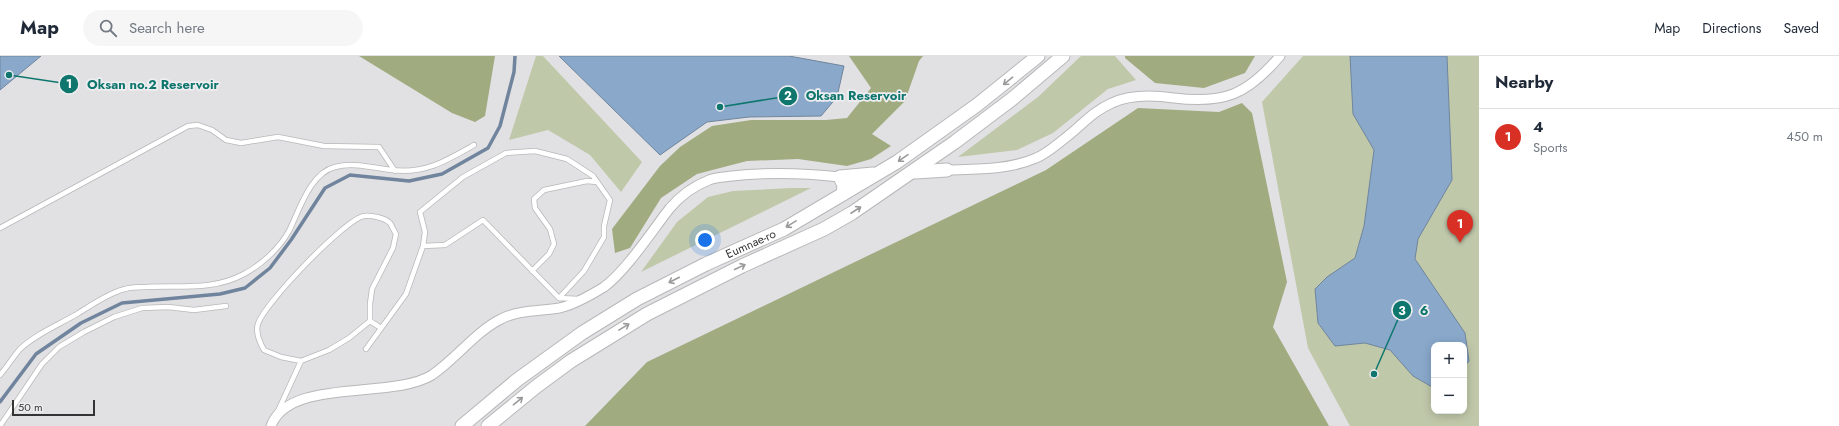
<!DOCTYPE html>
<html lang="en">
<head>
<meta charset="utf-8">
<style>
	body { margin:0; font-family:Jost,sans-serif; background:#f6f6f7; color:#1f2937 }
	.controls { position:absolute; right:12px; bottom:12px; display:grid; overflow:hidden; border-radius:8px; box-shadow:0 2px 10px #0003 }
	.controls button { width:36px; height:36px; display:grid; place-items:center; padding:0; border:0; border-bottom:1px solid #e0e1e3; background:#fff; color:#1f2937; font:20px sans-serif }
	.scale { position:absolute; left:12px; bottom:10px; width:83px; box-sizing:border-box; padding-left:4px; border:2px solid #343434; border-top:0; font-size:11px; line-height:14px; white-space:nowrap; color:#343434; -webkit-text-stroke:3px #eeeef0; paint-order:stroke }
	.you { position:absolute; left:705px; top:184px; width:14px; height:14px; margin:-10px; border:3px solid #fff; border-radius:50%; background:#1a73e8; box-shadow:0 0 0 6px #1a73e833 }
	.badge { display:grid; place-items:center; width:26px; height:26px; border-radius:50%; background:#d93025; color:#fff; font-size:13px; font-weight:700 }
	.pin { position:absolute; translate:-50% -33px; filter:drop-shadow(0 1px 2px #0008) }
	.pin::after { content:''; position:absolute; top:21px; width:14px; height:12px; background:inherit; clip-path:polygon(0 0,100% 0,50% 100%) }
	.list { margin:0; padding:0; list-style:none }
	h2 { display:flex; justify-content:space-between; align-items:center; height:52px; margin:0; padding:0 16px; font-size:17px }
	h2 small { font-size:13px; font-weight:400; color:#747a83 }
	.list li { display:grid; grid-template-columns:26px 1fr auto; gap:12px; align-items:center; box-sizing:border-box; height:56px; padding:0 16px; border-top:1px solid #e0e1e3 }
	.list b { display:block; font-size:15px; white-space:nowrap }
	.list p { margin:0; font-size:13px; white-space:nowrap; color:#747a83 }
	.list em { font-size:13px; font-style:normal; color:#747a83 }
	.icon { flex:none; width:22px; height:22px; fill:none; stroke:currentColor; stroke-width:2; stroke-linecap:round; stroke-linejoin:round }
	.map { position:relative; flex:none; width:1479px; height:370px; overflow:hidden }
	header { display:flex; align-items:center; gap:24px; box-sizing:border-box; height:56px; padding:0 20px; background:#fff; border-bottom:1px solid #e0e1e3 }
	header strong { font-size:19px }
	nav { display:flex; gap:22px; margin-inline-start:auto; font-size:14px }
	.search { width:280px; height:36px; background:#f6f6f7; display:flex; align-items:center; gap:10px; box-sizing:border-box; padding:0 14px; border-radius:22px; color:#747a83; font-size:15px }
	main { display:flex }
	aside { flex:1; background:#fff }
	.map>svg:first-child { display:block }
</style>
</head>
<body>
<header>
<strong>Map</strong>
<div class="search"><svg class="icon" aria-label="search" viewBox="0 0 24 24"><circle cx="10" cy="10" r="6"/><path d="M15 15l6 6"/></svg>Search here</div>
<nav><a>Map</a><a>Directions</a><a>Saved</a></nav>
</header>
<main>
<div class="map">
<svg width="1479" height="370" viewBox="0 0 1479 370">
	<rect width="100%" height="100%" fill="#e1e1e3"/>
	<!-- green -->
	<path fill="#c0c8aa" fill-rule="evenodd" d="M536 0H543L642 106 621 136 590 99 548 74 509 84Z
		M1081 0H1115L1136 24 1108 33 1053 77 1017 94 958 101 1038 41Z
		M1303 0H1479V370H1350L1308 292 1262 46ZM1434 289H1464V355H1434Z
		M791 132H811L641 216 677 166 708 141 733 135Z"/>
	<!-- forest -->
	<path fill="#a1ab80" d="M359 0H495L485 60 475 66 452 57Z
		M849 0H923L919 5 905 45 872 78 891 90 871 103 847 110 798 103 747 105 697 118 661 142 630 192 615 197 612 173 660 110 680 91 712 70 751 64H826L847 62 871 32Z
		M1125 0H1255L1245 17 1204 32 1155 27 1125 2Z
		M1242 47 1252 57 1287 226 1273 271 1329 370H585L647 306 1046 114 1138 52 1219 56Z"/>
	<!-- water -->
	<path fill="#89a8ca" stroke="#70859d" d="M0 0H41L0 34Z
		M559 0H789L844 10 837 41 821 60 749 61 707 66 660 99Z
		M1350 0H1447L1452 124 1418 183 1415 203 1465 277 1469 305 1464 311V289H1434V332L1413 320 1390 294 1365 287 1335 290 1318 267 1315 233 1327 221 1355 202 1364 170 1374 94 1353 58Z"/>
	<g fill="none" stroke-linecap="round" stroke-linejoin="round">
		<!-- stream -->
		<path stroke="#70859d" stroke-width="3.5" d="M0 346 36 298 81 267 122 247 220 238 245 232 270 212 291 184 325 132 350 119 409 125 442 118 488 92 500 70 514 16 515 0"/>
		<!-- lane casing -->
		<g stroke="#b8b8ba" stroke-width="6">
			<path id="lane" d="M0 172 188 70 198 69 212 74 226 84 241 87 278 81 324 90 379 91 395 115
				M423 190 445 189 483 164 559 242 579 243
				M532 215 549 198 554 188 550 173 535 152 534 143 544 134 587 125 597 126
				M370 265 349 282 329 294 301 305 281 301 264 294C260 287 255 277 258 268 263 249 345 163 364 160 371 159 385 162 390 167 392 170 394 175 396 178L393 192 372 233 370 248V265L381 272
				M366 293 406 238 423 190 425 176 420 156 463 121 506 97 535 95 567 103 593 120 610 144 604 170V181L584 215 559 242
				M0 319C7 311 13 301 20 293 36 278 58 269 77 258 90 250 110 236 125 233 131 231 139 231 146 231 179 229 213 235 244 218 261 209 279 193 289 175 299 155 310 117 335 111 353 106 374 112 392 114 425 118 446 105 474 89
				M278 355 301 305
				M0 370 42 308 59 291 84 276 114 261 142 252 168 251 194 254 226 250"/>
		</g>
		<!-- street casing -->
		<g stroke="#b8b8ba" stroke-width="11">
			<path id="street" d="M947 114C976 113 1009 114 1036 102 1046 98 1055 90 1064 83 1080 71 1093 55 1112 47 1131 38 1153 39 1174 42 1224 48 1247 39 1280 0
				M271 370C289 321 392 344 432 319 456 303 475 276 501 263 518 254 541 255 559 252 574 249 591 239 604 231 626 215 652 175 670 152 680 140 694 130 709 124 716 121 725 121 732 120 768 116 804 117 840 121"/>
		</g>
		<!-- secondary casing -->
		<g stroke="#b8b8ba" stroke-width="15">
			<g id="secondary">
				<path d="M915 116 947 114"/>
				<path d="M843 138 844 129 840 121 873 118"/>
				<path id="s1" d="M462 370 517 324 582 277 637 243 706 208 784 173 897 106 977 49 1038 0"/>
				<path d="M488 370 537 330 571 305 647 258 742 210 824 173 852 157 955 86 1012 43 1063 0"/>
			</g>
		</g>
		<!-- lane -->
		<use href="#lane" stroke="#fff" stroke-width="4.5"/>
		<!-- street -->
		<use href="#street" stroke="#fff" stroke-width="9"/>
		<!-- secondary -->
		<use href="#secondary" stroke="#fff" stroke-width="13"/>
	</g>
	<!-- one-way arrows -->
	<defs><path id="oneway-shaft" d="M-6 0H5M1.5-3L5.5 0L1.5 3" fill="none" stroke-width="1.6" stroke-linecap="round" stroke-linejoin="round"/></defs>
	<g stroke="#9a9a9a">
		<use href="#oneway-shaft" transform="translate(1008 25) rotate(141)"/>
		<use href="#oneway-shaft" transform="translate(903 102) rotate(145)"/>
		<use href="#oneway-shaft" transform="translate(856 154) rotate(-33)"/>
		<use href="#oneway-shaft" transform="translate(791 168) rotate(149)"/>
		<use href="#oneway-shaft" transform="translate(740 211) rotate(-25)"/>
		<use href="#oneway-shaft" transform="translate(674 224) rotate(153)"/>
		<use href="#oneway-shaft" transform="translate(624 271) rotate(-31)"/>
		<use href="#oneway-shaft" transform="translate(518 345) rotate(-39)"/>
	</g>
	<g text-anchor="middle" stroke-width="3.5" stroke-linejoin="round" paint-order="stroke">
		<!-- street labels -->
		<g font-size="12" fill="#343434" stroke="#eeeef0">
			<text dy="4" stroke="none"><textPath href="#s1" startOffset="343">Eumnae-ro</textPath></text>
		</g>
	</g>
	<!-- callouts -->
	<path fill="none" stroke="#0f766e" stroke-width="1.5" d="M9 19L69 28M720 51L788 40M1374 318L1402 254"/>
	<g fill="#0f766e" stroke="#eeeef0" stroke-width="1.5">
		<circle cx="9" cy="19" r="4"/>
		<circle cx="720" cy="51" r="4"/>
		<circle cx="1374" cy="318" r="4"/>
		<circle cx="69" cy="28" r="10"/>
		<circle cx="788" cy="40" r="10"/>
		<circle cx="1402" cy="254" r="10"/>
	</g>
	<g font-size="12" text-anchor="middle" font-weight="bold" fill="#fff">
		<text x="69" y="32">1</text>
		<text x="788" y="44">2</text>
		<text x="1402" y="259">3</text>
	</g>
	<g font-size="13" text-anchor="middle" font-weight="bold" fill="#0f766e" stroke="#eeeef0" stroke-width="3.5" stroke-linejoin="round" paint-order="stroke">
		<text x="153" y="33">Oksan no.2 Reservoir</text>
		<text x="856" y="44">Oksan Reservoir</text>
		<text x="1424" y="259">6</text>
	</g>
</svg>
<div class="controls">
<button>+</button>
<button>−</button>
</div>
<div class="scale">50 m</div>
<div class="you"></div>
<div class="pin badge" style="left:1460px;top:187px">1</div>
</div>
<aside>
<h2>Nearby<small></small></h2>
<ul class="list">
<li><span class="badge">1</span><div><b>4</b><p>Sports</p></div><em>450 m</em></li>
</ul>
</aside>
</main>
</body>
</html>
